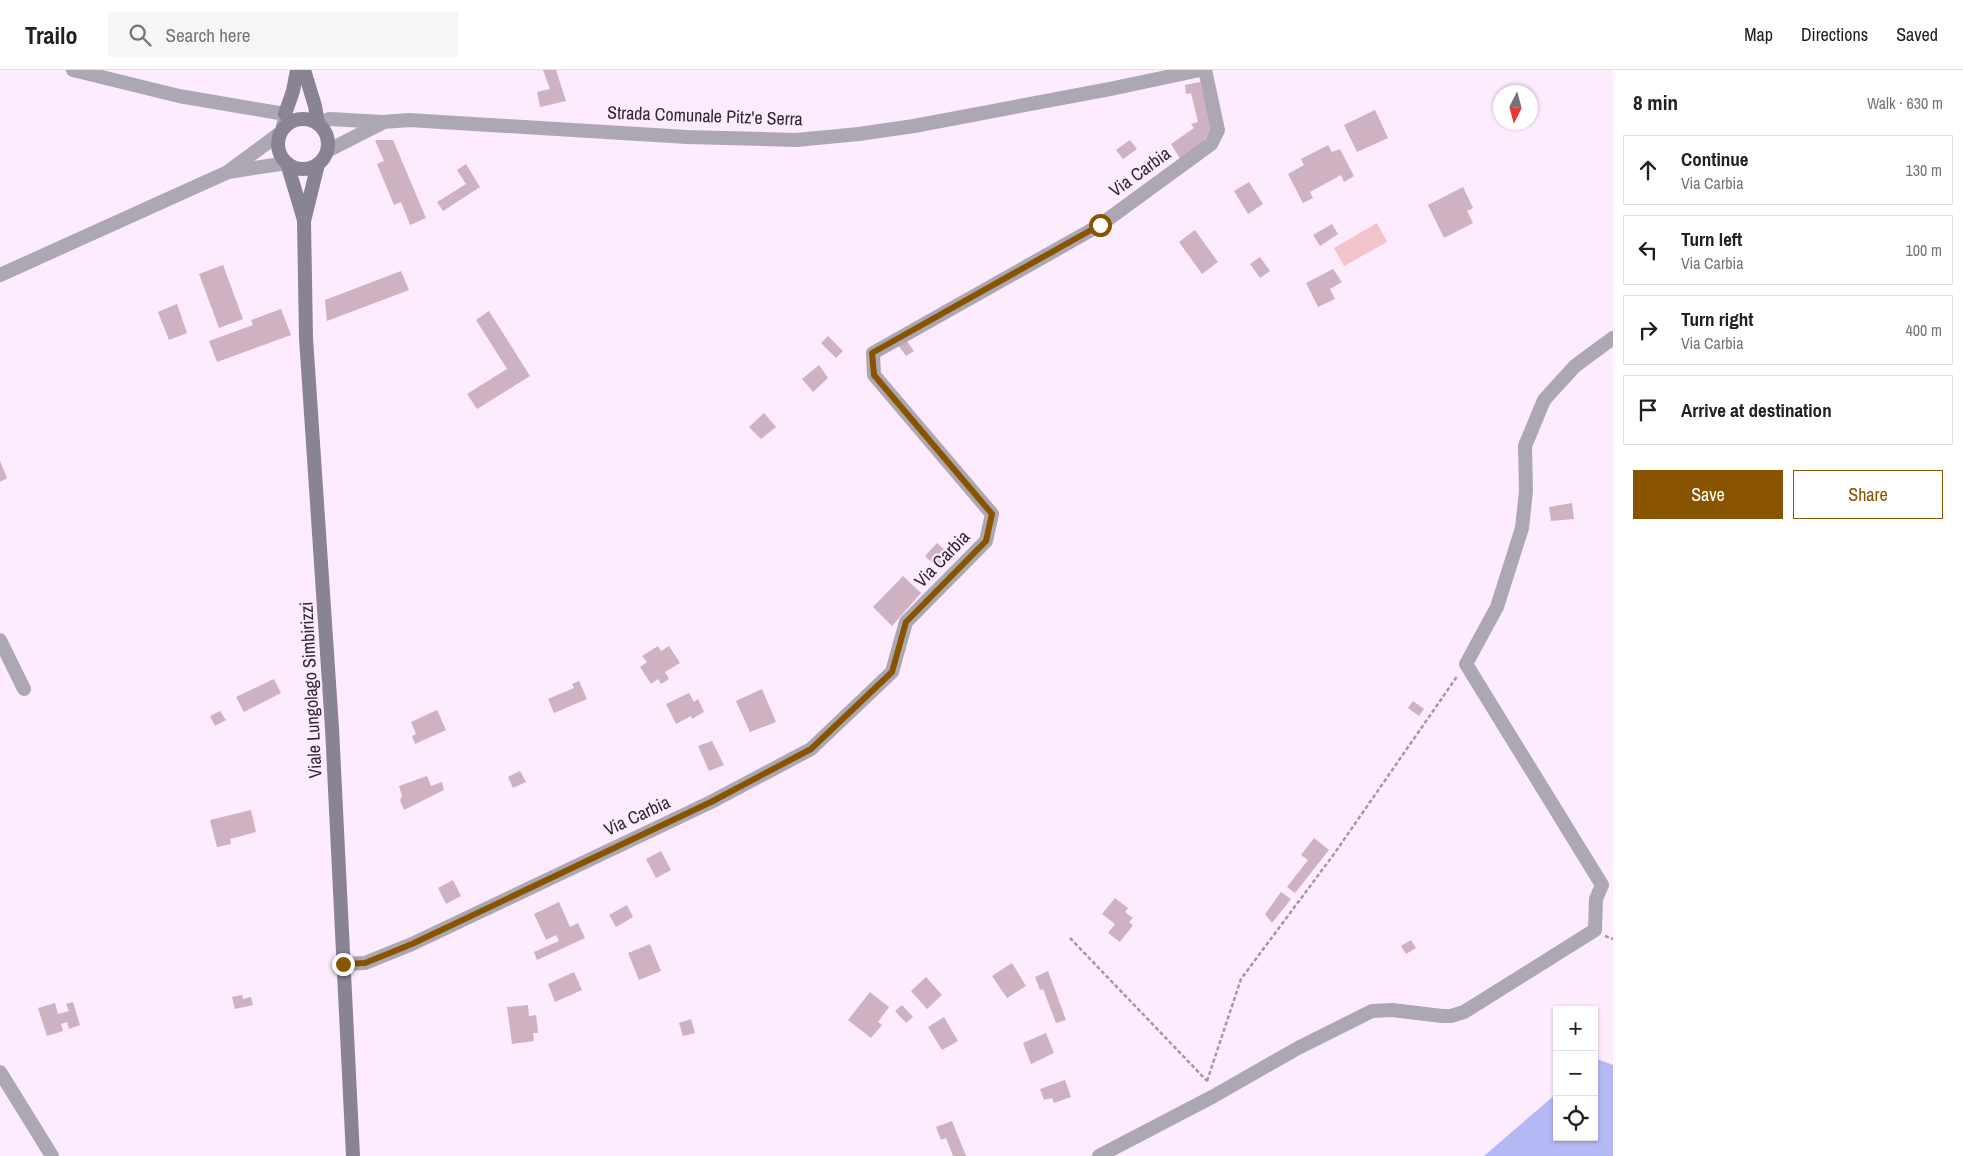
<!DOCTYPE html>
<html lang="en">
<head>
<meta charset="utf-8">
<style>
	body { margin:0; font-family:"Archivo Narrow",sans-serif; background:#f6f6f6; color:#202124 }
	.controls { position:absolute; right:15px; bottom:15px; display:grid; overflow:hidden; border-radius:0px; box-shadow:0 1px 4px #0004 }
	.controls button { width:45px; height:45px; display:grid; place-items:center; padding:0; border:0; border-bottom:1px solid #e0e0e0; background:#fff; color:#202124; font:25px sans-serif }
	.compass { position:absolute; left:1493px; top:15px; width:45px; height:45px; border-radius:50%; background:#fff; box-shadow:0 1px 4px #0004; rotate:186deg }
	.stop { position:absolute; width:15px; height:15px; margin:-11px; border:4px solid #885400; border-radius:50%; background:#fff }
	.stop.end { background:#885400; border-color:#fff; box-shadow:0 1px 5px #0008 }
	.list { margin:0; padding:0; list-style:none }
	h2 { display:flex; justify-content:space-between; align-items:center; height:65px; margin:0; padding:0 20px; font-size:21px }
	h2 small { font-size:16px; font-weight:400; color:#757577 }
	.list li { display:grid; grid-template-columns:32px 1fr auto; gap:15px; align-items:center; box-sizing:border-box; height:70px; margin:0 10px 10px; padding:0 10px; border:1px solid #e0e0e0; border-radius:0px }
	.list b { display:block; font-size:19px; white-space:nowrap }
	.list p { margin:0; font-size:16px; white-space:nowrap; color:#757577 }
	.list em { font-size:16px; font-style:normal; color:#757577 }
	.actions { display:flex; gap:10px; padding:15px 20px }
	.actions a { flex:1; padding:11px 0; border:1px solid #885400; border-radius:0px; text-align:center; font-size:18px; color:#885400 }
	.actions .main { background:#885400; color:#fff }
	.icon { flex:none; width:28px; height:28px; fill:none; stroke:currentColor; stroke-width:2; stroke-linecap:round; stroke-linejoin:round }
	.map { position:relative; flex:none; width:1613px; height:1086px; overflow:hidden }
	header { display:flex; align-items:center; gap:30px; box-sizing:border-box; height:70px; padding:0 25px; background:#fff; border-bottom:1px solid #e0e0e0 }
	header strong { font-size:24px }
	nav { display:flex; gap:28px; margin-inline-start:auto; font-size:18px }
	.search { width:350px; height:45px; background:#f6f6f6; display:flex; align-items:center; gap:12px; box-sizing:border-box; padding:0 18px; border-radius:0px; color:#757577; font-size:19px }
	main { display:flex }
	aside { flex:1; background:#fff }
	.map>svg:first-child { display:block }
</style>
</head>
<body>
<header>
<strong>Trailo</strong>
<div class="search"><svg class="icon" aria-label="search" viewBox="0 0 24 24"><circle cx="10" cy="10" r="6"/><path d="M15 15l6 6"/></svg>Search here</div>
<nav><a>Map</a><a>Directions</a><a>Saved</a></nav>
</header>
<main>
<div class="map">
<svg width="1613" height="1086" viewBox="0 0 1613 1086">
	<rect width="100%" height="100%" fill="#fdebfe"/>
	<!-- green -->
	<path fill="#f3c3cc" d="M1377 153 1387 172 1344 196 1334 178Z"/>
	<!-- water -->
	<path fill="#b4b9f6" d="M1597 989 1613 995V1086H1484L1557 1023V1067H1594V991Z"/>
	<!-- building -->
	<path fill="#cfb2c1" d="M543 0H556L566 31 540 37 537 22 550 19Z
		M1200 12 1209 41 1212 58 1202 74 1181 90 1171 74 1194 58 1191 54 1198 52 1191 23 1186 24 1185 15Z
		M1375 40 1388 68 1357 82 1344 55Z
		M375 70H393L426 148 410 155 401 132 394 135 377 94 384 91Z
		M1130 70 1137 79 1123 89 1116 80Z
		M1328 75 1332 82 1340 79 1354 106 1344 112 1341 105 1310 122 1313 128 1303 133 1288 104 1304 95 1301 89Z
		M466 94 480 117 443 141 437 132 466 114 457 100Z
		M1249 112 1263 134 1248 144 1234 121Z
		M1463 117 1473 138 1467 141 1473 153 1444 168 1428 135Z
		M1332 154 1338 164 1320 176 1313 165Z
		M1195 160 1218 192 1202 204 1179 172Z
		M1260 187 1270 201 1260 208 1250 194Z
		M223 195 243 249 219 258 199 204Z
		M1333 199 1342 212 1330 219 1335 229 1318 237 1306 213Z
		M401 201 409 220 327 251 325 230Z
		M177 234 187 263 169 270 158 242Z
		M281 239 291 265 217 292 209 271 253 255 251 250Z
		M489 241 530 306 477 339 467 324 507 299 476 250Z
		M828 266 843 281 836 288 821 273Z
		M906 270 914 281 906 286 898 275Z
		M819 295 828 308 813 322 802 309Z
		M764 343 776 357 761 369 749 357Z
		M0 391 7 408 0 412Z
		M1572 433 1574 449 1551 451 1549 437Z
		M937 473 952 486 940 500 925 486Z
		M903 506 921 523 892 556 873 537Z
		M658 576 661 581 669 576 680 593 665 602 669 609 661 614 658 609 651 614 640 597 647 592 642 586Z
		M274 609 281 623 244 642 236 627Z
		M579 611 587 629 554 643 548 629 574 618 572 614Z
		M762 619 776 652 750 662 736 631Z
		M689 623 694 632 698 629 704 642 692 649 691 646 676 654 666 634Z
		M1413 631 1424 639 1419 646 1408 638Z
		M437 640 446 660 415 674 412 666 416 664 411 652Z
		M220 641 226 650 215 656 210 646Z
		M712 671 724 695 709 701 698 676Z
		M520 701 526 712 513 718 508 707Z
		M427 706 431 716 442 712 444 720 404 740 400 730 402 726 399 716Z
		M251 740 256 762 230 769 231 774 217 777 210 750Z
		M1314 768 1329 780 1295 823 1287 817 1308 790 1301 785Z
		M661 781 671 800 656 808 646 789Z
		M453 810 461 826 446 834 438 818Z
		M1281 822 1291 829 1272 853 1265 844Z
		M1115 828 1128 838 1125 842 1133 848 1129 852 1133 855 1120 872 1108 863 1115 854 1102 844Z
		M559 832 570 857 578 853 585 868 537 890 534 882 559 871 556 865 546 870 534 844Z
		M627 835 633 847 616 857 609 845Z
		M1411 870 1416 878 1406 884 1401 876Z
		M650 874 661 901 639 910 628 883Z
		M1012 893 1026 916 1007 928 992 906Z
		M1048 901 1066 950 1056 953 1043 919 1040 920 1035 907Z
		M574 902 582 920 555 932 548 914Z
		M926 907 942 925 927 939 911 921Z
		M870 922 889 937 878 952 882 955 871 968 848 950Z
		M242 925 243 929 251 927 253 935 235 939 232 927Z
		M73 932 80 955 69 959 67 952 61 954 63 961 47 966 38 938 55 933 58 944 69 941 66 934Z
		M528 935 529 946 536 945 538 963H533L534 971 512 974 507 937Z
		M902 935 913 947 906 953 895 941Z
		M944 947 958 971 942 980 928 957Z
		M691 949 695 963 683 966 679 953Z
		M1046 963 1054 983 1031 994 1023 973Z
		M1065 1010 1071 1027 1054 1033 1052 1028 1044 1030 1040 1019Z
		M952 1051 966 1086H953L946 1068 941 1070 936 1057Z"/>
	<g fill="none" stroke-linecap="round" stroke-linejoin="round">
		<!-- path -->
		<path stroke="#a496a5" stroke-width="2.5" stroke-dasharray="4 2.5" stroke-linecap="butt" d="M1605 866 1613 869
			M1070 868 1207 1011
			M1207 1011 1241 909 1334 784 1458 605"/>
		<!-- minor -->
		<path stroke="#aca7b3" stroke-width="14" d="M73 0 179 26 285 44 283 57
			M0 570 24 619
			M343 894 365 893 412 874 711 732 811 679 892 602 906 552 986 471 992 444 874 305 873 283 1100 155 1211 74 1218 60 1205 0
			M0 1002 52 1086
			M1099 1086 1212 1027 1298 978 1372 941 1392 940 1442 946H1451L1464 942 1595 860 1596 829 1602 815 1466 594 1497 537 1522 458 1526 421 1525 376 1544 330 1575 296 1613 268"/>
		<!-- tertiary -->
		<path stroke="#aca7b3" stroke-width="14" d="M318 53 330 49 383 52 409 50 687 67 796 70 859 64 914 56 1110 19 1200 0
			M327 81 382 53
			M229 101 279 64
			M0 205 228 102 287 93"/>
		<!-- secondary -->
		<path stroke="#8a8394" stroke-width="14" d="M304 0 315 36 318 53
			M285 44 293 21 297 0
			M278 74a25 25 0 1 1 50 0a25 25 0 1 1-50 0Z
			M287 93 304 150
			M318 94 304 151 306 268 332 658 353 1086"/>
	</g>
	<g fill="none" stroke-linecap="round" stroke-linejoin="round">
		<!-- route -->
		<path stroke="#885400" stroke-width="6" d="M343 894 365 893 412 874 711 732 811 679 892 602 906 552 986 471 992 444 874 305 872 283 1100 155"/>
	</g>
	<g text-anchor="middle" stroke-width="4.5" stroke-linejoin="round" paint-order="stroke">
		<!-- street labels -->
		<g font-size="18" fill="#312931" stroke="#fdebfe">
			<text transform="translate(705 46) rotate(2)" y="6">Strada Comunale Pitz'e Serra</text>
			<text transform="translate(1140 102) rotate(-36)" y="6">Via Carbia</text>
			<text transform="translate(942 489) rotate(-46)" y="6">Via Carbia</text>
			<text transform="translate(311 620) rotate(-93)" y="6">Viale Lungolago Simbirizzi</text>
			<text transform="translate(637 746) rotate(-25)" y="6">Via Carbia</text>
		</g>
	</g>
</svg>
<div class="controls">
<button>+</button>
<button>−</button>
<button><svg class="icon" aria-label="locate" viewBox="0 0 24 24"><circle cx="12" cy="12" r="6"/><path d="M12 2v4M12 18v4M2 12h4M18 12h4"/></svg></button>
</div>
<svg class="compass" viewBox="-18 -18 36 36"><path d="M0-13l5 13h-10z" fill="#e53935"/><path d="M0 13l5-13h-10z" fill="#757577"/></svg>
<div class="stop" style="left:1100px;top:155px"></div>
<div class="stop end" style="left:343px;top:894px"></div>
</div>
<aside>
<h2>8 min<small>Walk · 630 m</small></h2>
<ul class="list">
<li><svg class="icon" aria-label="ahead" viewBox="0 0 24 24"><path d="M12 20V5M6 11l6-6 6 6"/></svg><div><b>Continue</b><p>Via Carbia</p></div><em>130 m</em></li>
<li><svg class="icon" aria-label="left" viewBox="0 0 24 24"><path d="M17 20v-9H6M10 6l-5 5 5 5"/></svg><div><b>Turn left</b><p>Via Carbia</p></div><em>100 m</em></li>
<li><svg class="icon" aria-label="right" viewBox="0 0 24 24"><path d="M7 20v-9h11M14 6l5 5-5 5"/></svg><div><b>Turn right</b><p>Via Carbia</p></div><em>400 m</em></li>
<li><svg class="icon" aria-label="arrive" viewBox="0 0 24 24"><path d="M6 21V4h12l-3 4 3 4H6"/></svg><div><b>Arrive at destination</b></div></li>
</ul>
<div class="actions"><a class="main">Save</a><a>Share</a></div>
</aside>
</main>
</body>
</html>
